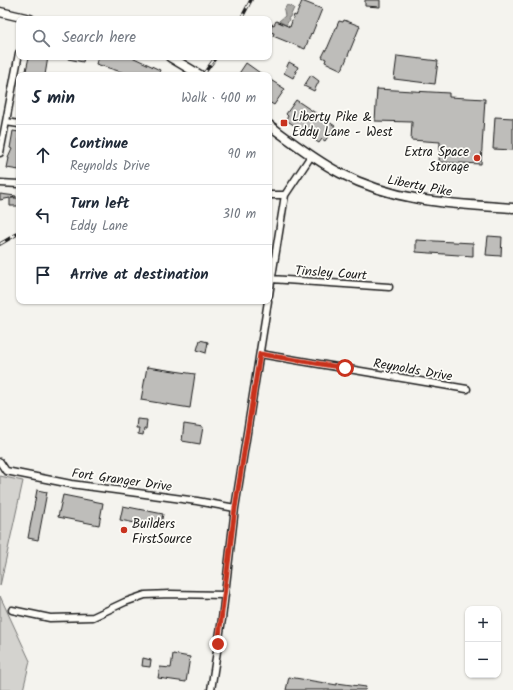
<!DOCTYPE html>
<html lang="en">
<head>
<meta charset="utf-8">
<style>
	body { margin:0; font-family:Kalam,sans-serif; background:#f6f6f7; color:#1f2937 }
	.controls { position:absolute; right:12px; bottom:12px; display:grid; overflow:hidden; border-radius:8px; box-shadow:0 1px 3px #0004 }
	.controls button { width:36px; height:36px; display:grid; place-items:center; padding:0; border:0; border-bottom:1px solid #e0e1e3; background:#fff; color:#1f2937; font:20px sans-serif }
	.stop { position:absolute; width:12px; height:12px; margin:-9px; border:3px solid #c8321e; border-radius:50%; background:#fff }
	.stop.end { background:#c8321e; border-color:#fff; box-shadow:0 1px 4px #0008 }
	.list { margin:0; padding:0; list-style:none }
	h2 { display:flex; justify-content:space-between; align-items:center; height:52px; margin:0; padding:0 16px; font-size:17px }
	h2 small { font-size:13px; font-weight:400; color:#747a83 }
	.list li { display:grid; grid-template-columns:26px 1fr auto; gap:12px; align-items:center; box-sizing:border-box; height:60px; padding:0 16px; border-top:1px solid #e0e1e3 }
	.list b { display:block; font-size:15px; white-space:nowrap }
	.list p { margin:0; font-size:13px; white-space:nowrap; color:#747a83 }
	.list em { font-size:13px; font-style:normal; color:#747a83 }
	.icon { flex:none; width:22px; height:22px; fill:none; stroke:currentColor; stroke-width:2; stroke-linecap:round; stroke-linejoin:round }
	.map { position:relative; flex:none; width:513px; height:690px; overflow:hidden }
	.search { position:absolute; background:#fff; box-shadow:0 1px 3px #0004; left:16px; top:16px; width:256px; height:44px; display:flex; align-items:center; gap:10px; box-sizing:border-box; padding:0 14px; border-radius:8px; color:#747a83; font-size:15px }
	.panel { position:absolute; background:#fff; box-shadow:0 1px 3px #0004; left:16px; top:72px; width:256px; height:232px; border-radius:8px }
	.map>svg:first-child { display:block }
</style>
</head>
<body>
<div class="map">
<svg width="513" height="690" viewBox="0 0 513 690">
	<rect width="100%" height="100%" fill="#f4f3ee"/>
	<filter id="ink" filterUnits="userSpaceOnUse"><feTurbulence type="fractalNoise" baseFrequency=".025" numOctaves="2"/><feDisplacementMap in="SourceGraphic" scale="8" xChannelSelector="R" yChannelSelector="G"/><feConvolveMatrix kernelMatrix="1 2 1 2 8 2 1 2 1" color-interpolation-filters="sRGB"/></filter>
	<g filter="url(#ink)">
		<!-- green -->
		<path fill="#d4d3cf" stroke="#787876" d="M0 476 23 481 0 586Z
			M0 596 30 661 23 690H0Z"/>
		<!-- water -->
		<path fill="#abaaa6" stroke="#72716f" d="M287 5 294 8 290 17 288 18 289 20 286 25 279 21 285 16 284 10Z"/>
		<!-- building -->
		<path fill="#bebdba" stroke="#1c1c1c" d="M365 0H380V7L365 6Z
			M302 1 322 9 312 34 311 33 305 49 273 36 274 33 269 32 272 24 274 25 276 21 290 27 294 15 296 16Z
			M344 20 360 26 342 70 325 62 326 59 322 57 326 49H327L339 21 343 22Z
			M397 56 438 61 435 84 394 79Z
			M29 57H48L45 75H25Z
			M68 57H84L83 62 68 59Z
			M98 57H132L160 70 158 75H131L96 64Z
			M289 62 298 67 293 78 284 73Z
			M246 63 263 75H238Z
			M311 75 319 81 314 91 304 86Z
			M269 79 285 89 274 105 269 102Z
			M377 89 449 93V97L485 99 481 164 439 162 440 142 411 140 412 122 375 121Z
			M296 100 335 126 325 141 322 139 319 143 311 138 312 137 286 120 288 116 286 114Z
			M495 117 513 118V150L493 149Z
			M13 131 19 132V170L7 168 9 158H8L12 149 10 148Z
			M0 194 16 196V197L11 198H19V206H10V198L0 200Z
			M488 236 502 237 501 256 486 255Z
			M416 240 473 243V256L416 252Z
			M200 340 208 342 206 353 197 350Z
			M147 367 195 374 190 408 141 400Z
			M137 419 147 420 146 429H144L143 435 138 434 139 428H136Z
			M184 424 203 427 200 444 182 441Z
			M37 490 47 492 38 540 28 538Z
			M63 495 103 503 99 525 58 517Z
			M123 506 163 514 160 528 120 520Z
			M173 654 190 657 186 682 158 678 160 667 171 668Z
			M143 658 151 660 150 667 142 666Z
			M289 677 337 685V683L366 687 365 690H286Z"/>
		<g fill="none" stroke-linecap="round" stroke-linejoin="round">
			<!-- minor casing -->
			<g stroke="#1c1c1c" stroke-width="9">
				<path id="minor" d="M6 122 19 124
					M0 153 19 53
					M0 183 19 184
					M269 195H285
					M271 279 389 287
					M269 295 285 195 311 156
					M260 354 467 389
					M0 462 6 471 71 484 197 501 235 508
					M12 610 50 618 93 617 125 602 145 595 170 594 224 595
					M211 690 222 619 235 508 268 301"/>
			</g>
			<!-- tertiary casing -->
			<g stroke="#1c1c1c" stroke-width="11">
				<path id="tertiary" d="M0 12 30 19
					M170 57 200 75
					M269 125C292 142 315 160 340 173 395 202 452 204 513 208"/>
			</g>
			<!-- minor -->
			<use href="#minor" stroke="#fdfcf7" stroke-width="6"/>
			<!-- tertiary -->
			<use href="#tertiary" stroke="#fdfcf7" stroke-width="8"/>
			<!-- rail casing -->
			<g stroke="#1c1c1c" stroke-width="3.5">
				<path id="rail" d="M241 19 251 0
					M203 75 216 57
					M0 244 19 233"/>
			</g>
			<!-- rail -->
			<use href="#rail" stroke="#fdfcf7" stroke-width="2" stroke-dasharray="6" stroke-linecap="butt"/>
		</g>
	</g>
	<g fill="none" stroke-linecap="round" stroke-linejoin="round" filter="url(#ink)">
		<!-- route -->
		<path stroke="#c8321e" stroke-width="5" d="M218 644 235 508 260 354 345 368"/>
	</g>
	<!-- markers -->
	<g fill="#c8321e" stroke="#fdfcf7" stroke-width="1.5">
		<rect x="280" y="119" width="8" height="8" rx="2"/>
		<circle cx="477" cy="158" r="4"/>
		<circle cx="124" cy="530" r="4"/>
	</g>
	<g text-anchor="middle" stroke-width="3.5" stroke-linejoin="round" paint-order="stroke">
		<!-- poi labels -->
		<g font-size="13" fill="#1c1c1c" stroke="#fdfcf7" text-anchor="start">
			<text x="292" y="121">Liberty Pike &amp;<tspan x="292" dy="15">Eddy Lane - West</tspan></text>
			<text x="469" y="156" text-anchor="end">Extra Space<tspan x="469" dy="15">Storage</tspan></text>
			<text x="132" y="528">Builders<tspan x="132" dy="15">FirstSource</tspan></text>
		</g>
		<!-- street labels -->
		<g font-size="13" fill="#1c1c1c" stroke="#fdfcf7">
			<text transform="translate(420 185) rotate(11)" y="5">Liberty Pike</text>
			<text transform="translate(331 272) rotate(4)" y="5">Tinsley Court</text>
			<text transform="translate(413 369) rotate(10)" y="5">Reynolds Drive</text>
			<text transform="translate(122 479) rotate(8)" y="5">Fort Granger Drive</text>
		</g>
	</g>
</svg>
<div class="controls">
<button>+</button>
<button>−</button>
</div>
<div class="stop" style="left:345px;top:368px"></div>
<div class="stop end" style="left:218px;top:644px"></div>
<div class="search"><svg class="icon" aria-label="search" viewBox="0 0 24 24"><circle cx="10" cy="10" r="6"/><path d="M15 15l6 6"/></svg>Search here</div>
<section class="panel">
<h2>5 min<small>Walk · 400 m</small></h2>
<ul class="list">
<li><svg class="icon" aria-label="ahead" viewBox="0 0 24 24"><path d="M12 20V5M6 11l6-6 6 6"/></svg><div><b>Continue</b><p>Reynolds Drive</p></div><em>90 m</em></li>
<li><svg class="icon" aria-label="left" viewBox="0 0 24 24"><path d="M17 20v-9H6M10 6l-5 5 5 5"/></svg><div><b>Turn left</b><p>Eddy Lane</p></div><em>310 m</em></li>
<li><svg class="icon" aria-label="arrive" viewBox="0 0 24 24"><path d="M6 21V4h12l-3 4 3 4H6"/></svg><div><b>Arrive at destination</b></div></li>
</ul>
</section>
</div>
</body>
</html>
